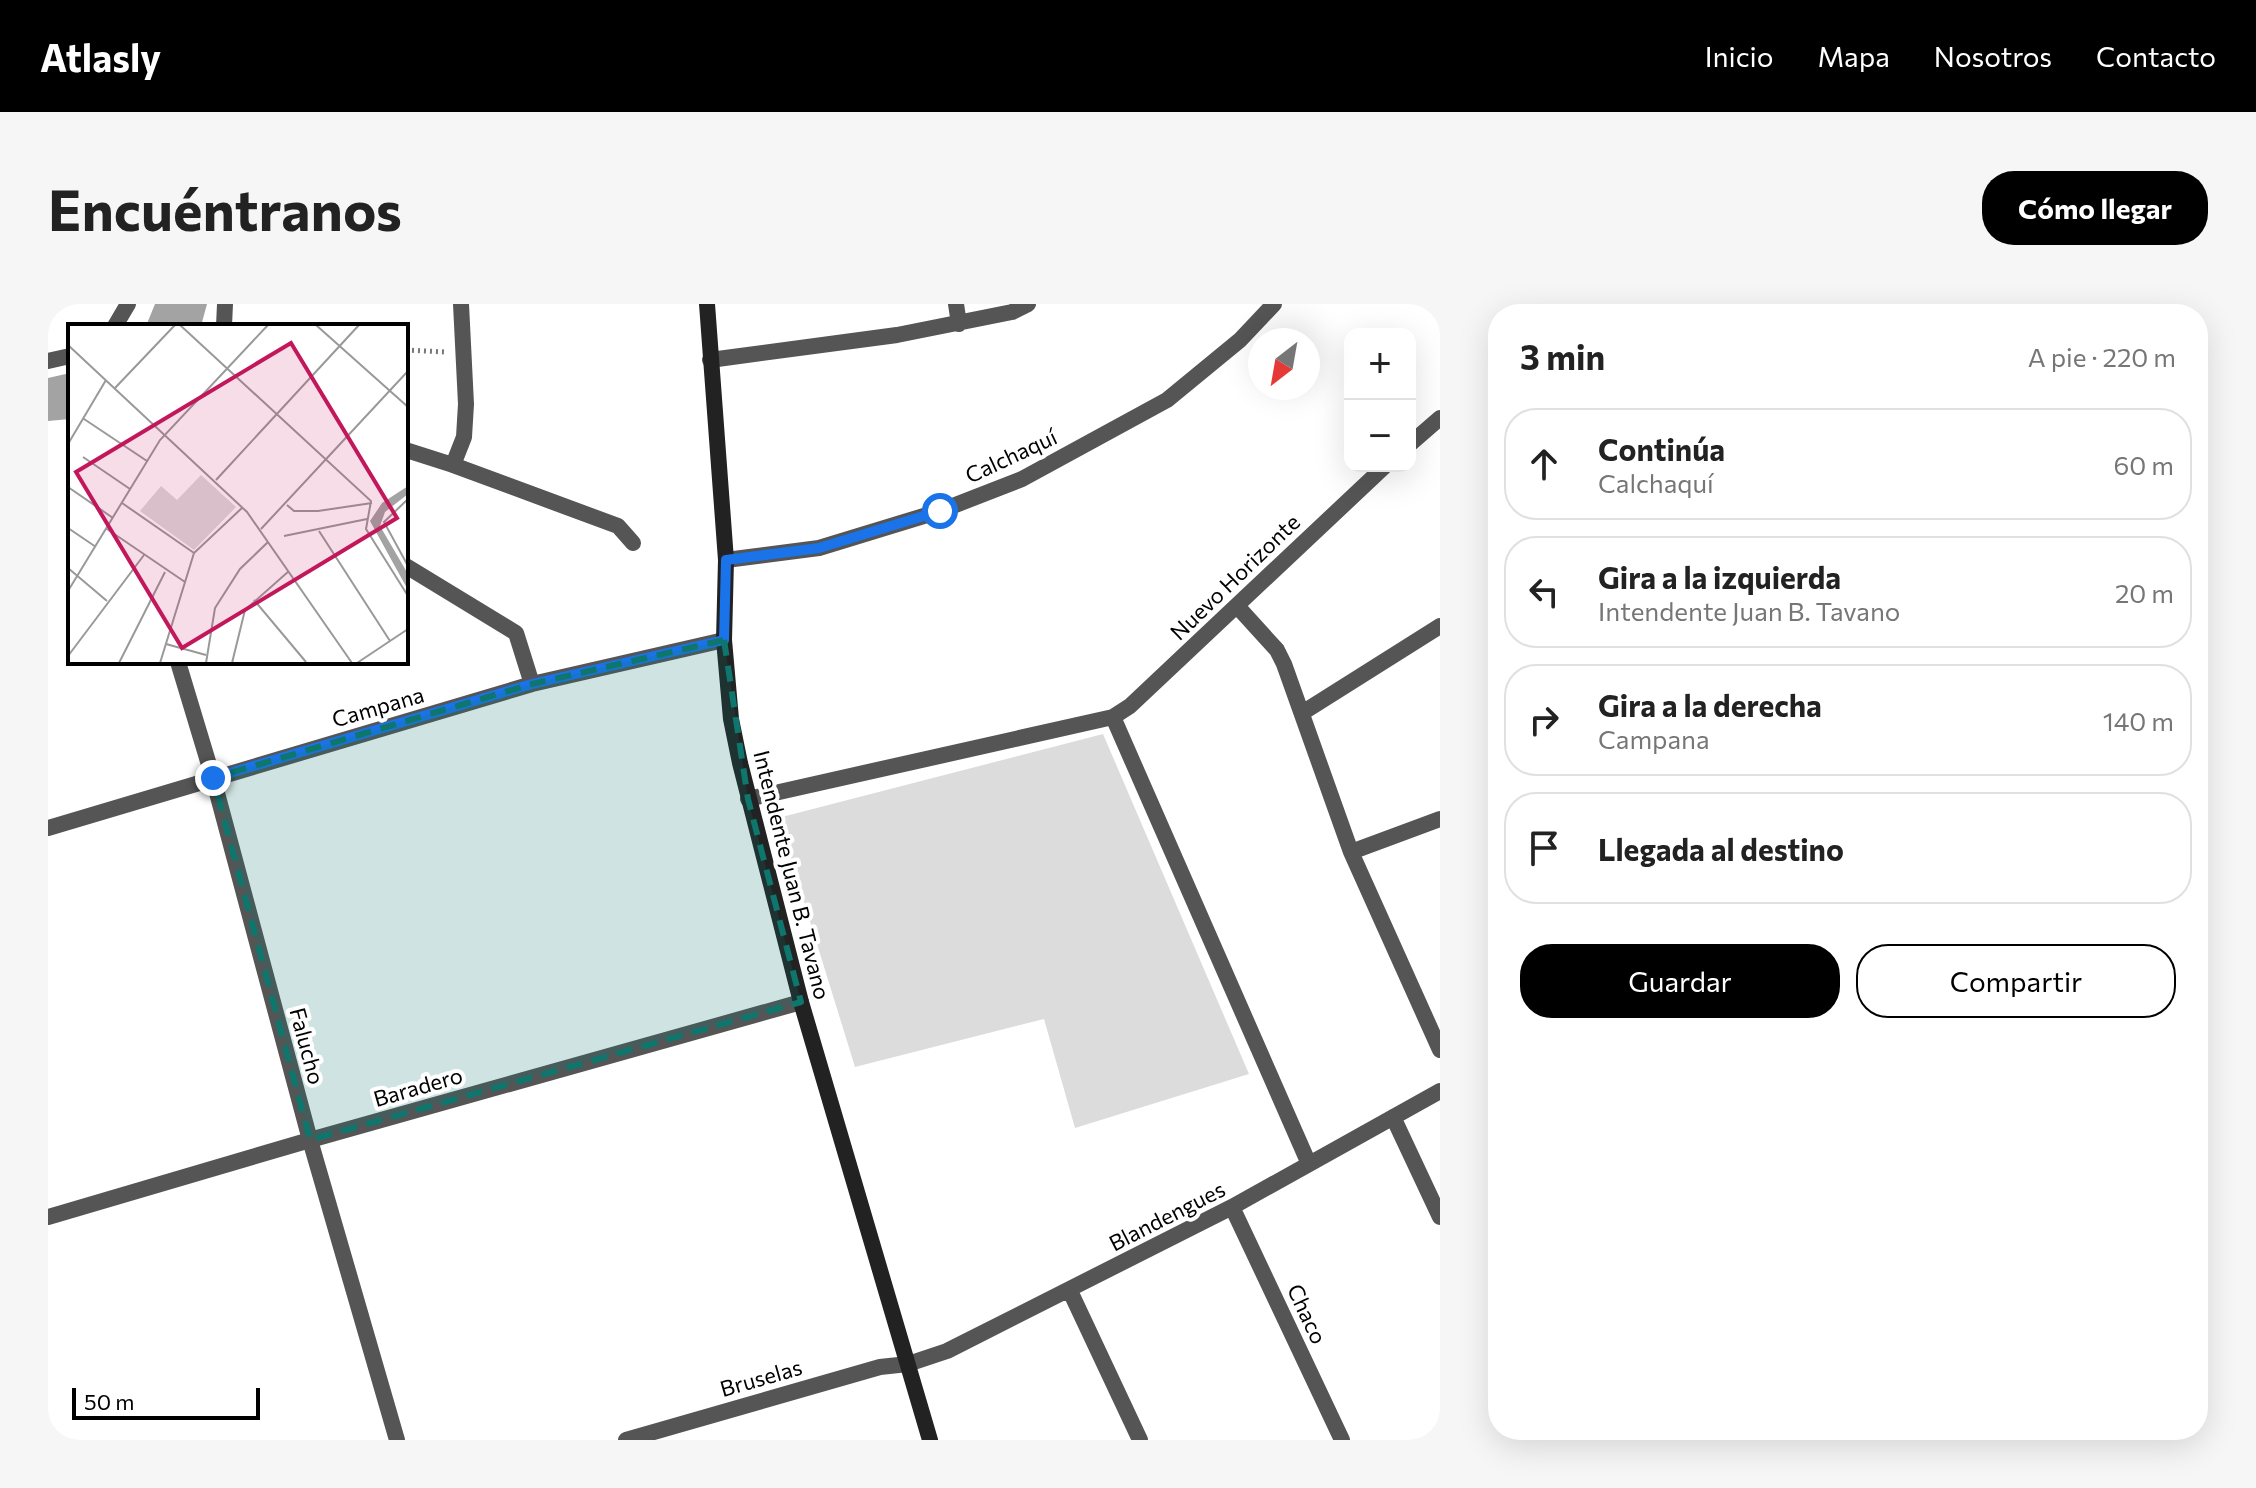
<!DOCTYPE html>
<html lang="es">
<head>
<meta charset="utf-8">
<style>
	body { margin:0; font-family:Commissioner,sans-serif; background:#f6f6f6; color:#222 }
	.controls { position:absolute; right:24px; top:24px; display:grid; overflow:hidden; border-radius:16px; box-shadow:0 8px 32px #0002 }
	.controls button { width:72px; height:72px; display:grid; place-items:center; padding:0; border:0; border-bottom:2px solid #e0e0e0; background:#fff; color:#222; font:40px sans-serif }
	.compass { position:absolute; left:1200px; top:24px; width:72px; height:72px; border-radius:50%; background:#fff; box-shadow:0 8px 32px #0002; rotate:211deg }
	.scale { position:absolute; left:24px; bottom:20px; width:188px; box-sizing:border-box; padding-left:8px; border:4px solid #000; border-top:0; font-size:22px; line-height:28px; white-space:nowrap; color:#000; -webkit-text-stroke:6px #fff; paint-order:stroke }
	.stop { position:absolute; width:24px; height:24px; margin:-18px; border:6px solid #1a73e8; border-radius:50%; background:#fff }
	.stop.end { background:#1a73e8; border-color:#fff; box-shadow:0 2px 8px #0008 }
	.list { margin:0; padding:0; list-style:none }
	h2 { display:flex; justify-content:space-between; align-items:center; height:104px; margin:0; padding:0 32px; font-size:34px }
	h2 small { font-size:26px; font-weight:400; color:#767676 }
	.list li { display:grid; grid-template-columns:52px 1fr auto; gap:24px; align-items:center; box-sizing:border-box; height:112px; margin:0 16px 16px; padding:0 16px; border:2px solid #e0e0e0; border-radius:32px }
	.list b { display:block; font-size:30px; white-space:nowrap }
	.list p { margin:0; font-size:26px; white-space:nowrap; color:#767676 }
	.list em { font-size:26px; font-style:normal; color:#767676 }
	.actions { display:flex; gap:16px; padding:24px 32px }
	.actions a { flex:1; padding:18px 0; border:2px solid #000; border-radius:32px; text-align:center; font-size:28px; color:#000 }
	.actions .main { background:#000; color:#fff }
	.icon { flex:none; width:44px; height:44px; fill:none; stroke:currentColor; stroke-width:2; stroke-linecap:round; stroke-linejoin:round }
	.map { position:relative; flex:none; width:1392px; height:1136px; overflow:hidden; border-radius:32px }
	header { display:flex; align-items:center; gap:48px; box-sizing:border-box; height:112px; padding:0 40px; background:#000; color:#fff }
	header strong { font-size:38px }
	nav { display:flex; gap:44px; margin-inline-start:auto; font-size:28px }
	.intro { display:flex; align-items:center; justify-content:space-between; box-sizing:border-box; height:192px; padding:0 48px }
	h1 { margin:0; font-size:56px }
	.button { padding:20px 36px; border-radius:32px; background:#000; color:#fff; font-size:28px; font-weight:700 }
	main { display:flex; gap:48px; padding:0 48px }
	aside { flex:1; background:#fff; border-radius:32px; box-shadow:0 8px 32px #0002 }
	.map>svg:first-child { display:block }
</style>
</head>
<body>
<header>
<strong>Atlasly</strong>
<nav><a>Inicio</a><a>Mapa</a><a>Nosotros</a><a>Contacto</a></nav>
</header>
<div class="intro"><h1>Encuéntranos</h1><a class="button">Cómo llegar</a></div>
<main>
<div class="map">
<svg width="1392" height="1136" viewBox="0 0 1392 1136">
	<rect width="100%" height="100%" fill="#fff"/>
	<!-- green -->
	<path fill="#dcdcdc" d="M1055 430 1201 770 1027 824 996 715 807 763 730 514Z"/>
	<!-- water -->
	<path fill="#a3a3a3" d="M107 0H159L153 22H98Z
		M22 69V115L0 117V74Z"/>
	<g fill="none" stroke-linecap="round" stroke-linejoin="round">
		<!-- path -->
		<path stroke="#777" stroke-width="5" stroke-dasharray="2 4" stroke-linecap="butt" d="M358 46 397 48"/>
		<!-- street -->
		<path stroke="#555" stroke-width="16" d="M908 0 911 20
			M67 22 80 0
			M176 22 177 0
			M662 56 849 31 964 8 980 0
			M0 57 22 52
			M1362 140 1392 114
			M358 146 405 161 570 222 585 239
			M405 161 416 133 418 100 413 0
			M678 256 771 244 892 207 974 175 1119 96 1192 36 1226 0
			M358 262 468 329 484 380
			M1189 302 1229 346 1236 360 1303 548 1392 746
			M130 358 165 474 262 836 349 1136
			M1254 409 1392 322
			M1065 413 1261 860
			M700 495 1065 413 1082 402 1337 162
			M0 524 484 380 676 336
			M1303 548 1392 515
			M1345 813 1392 913
			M1184 903 1294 1136
			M0 913 262 836 753 698
			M1022 987 1092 1136
			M578 1136 832 1063 860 1060 899 1047 1184 903 1392 787"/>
		<!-- secondary -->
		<path stroke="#222" stroke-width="16" d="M659 0 678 256 676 336 683 415 692 459 753 698 882 1136"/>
	</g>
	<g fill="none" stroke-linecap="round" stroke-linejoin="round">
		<!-- route -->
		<path stroke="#1a73e8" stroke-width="10" d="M165 474 484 380 676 336 678 256 771 244 892 207"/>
	</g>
	<!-- marked area -->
	<path fill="#0f766e" fill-opacity="0.2" stroke="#0f766e" stroke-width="6" stroke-dasharray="16 10" stroke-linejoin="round" d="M676 336 700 495 753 698 262 836 165 474 484 380Z"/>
	<g text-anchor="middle" stroke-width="8" stroke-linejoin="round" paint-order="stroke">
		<!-- street labels -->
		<g font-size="22" fill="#000" stroke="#fff">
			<text transform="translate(963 152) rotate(-25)" y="8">Calchaquí</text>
			<text transform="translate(1187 273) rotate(-44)" y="8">Nuevo Horizonte</text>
			<text transform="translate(330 403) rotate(-16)" y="8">Campana</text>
			<text transform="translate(744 571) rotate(76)" y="8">Intendente Juan B. Tavano</text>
			<text transform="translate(259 742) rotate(75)" y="8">Falucho</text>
			<text transform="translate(370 783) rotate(-16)" y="8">Baradero</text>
			<text transform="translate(1119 912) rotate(-27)" y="8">Blandengues</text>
			<text transform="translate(1259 1010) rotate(65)" y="8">Chaco</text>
			<text transform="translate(713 1074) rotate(-16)" y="8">Bruselas</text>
		</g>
	</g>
	<!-- overview -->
	<g transform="translate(20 20)">
		<rect width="340" height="340" fill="#fff"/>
		<path d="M133 151 168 183 126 226 72 187 93 162 109 176Z" fill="#dcdcdc"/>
		<path d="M340 162V170L317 188 312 202 340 250V266L302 197 314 179Z" fill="#a3a3a3"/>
		<path fill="none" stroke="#999" stroke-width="2" d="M112 1 303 177 298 205 340 272M248 1 340 83M0 21 179 188 284 339M47 64 107 1M16 95 79 137M0 120 38 56M15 133 62 165M148 156 291 1M0 163 45 194M340 175 316 198 340 242M54 179 126 229M219 181 226 187H250L304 179M0 204 28 223M39 205 117 258M193 205 340 47M251 207 322 317M216 212 299 195M0 244 39 277M0 267 92 116 200 1M186 276 238 338M98 320 138 331M0 332 76 231M51 339 97 248M92 339 126 229 175 183M138 339 147 284 172 245 200 218M164 339 177 286 221 247M289 339 340 305"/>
		<path fill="#c2185b" fill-opacity="0.15" stroke="#c2185b" stroke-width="4" d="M223 19 329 194 114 324 8 148Z"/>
		<rect width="340" height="340" fill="none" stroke="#000" stroke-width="4"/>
	</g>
</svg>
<div class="controls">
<button>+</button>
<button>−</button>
</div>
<svg class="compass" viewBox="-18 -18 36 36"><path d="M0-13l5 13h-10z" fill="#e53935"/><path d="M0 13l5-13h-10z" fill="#767676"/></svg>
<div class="scale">50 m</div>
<div class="stop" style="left:892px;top:207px"></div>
<div class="stop end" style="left:165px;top:474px"></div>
</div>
<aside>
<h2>3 min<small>A pie · 220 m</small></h2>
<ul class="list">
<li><svg class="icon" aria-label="ahead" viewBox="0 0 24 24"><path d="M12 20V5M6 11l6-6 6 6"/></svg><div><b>Continúa</b><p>Calchaquí</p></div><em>60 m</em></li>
<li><svg class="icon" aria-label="left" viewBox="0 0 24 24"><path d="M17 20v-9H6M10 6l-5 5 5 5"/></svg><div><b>Gira a la izquierda</b><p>Intendente Juan B. Tavano</p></div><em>20 m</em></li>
<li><svg class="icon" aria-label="right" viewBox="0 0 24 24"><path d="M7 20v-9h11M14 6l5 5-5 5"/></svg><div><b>Gira a la derecha</b><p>Campana</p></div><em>140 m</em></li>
<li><svg class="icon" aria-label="arrive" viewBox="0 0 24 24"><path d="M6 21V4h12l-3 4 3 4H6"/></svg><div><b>Llegada al destino</b></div></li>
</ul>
<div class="actions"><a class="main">Guardar</a><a>Compartir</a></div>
</aside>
</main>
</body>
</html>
